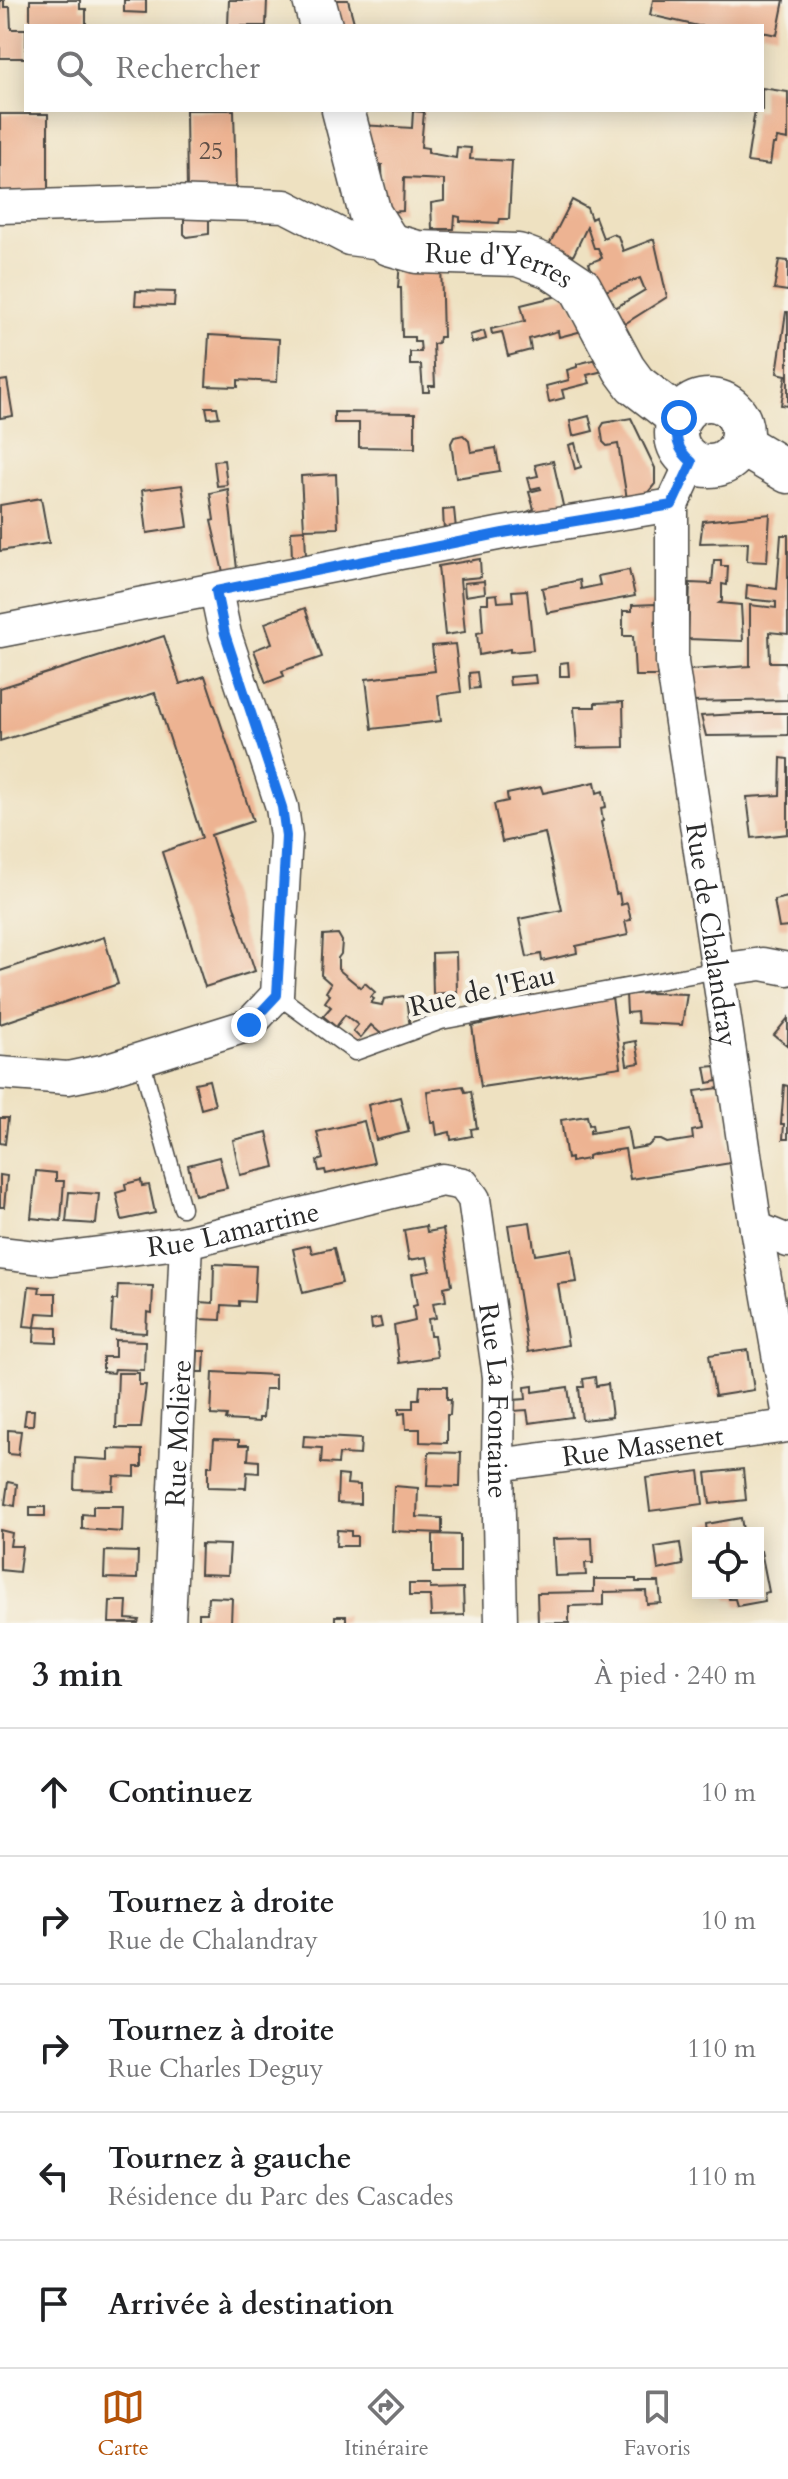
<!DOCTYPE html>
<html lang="fr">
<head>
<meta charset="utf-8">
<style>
	body { margin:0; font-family:Cardo,serif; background:#f2f2f2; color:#202124 }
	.controls { position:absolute; right:24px; bottom:24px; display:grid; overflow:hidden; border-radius:0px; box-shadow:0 4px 20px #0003 }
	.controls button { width:72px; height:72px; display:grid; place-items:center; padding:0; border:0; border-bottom:2px solid #e0e0e0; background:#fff; color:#202124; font:40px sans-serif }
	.stop { position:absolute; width:24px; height:24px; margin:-18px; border:6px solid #1a73e8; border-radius:50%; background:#fff }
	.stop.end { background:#1a73e8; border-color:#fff; box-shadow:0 2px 8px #0008 }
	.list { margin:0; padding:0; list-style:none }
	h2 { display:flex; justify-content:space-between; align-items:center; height:104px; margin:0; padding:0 32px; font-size:34px }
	h2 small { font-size:26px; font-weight:400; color:#757577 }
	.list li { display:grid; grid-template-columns:52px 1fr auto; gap:24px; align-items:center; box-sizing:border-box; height:128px; padding:0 32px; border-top:2px solid #e0e0e0 }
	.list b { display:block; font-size:30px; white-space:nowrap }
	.list p { margin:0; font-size:26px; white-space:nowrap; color:#757577 }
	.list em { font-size:26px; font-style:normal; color:#757577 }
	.icon { flex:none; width:44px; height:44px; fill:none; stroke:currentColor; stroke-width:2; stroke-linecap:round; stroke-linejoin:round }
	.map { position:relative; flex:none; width:788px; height:1623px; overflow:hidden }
	.search { position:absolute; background:#fff; box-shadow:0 4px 20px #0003; left:24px; right:24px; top:24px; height:88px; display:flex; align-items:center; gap:20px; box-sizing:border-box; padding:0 28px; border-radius:0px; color:#757577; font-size:30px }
	.sheet { height:744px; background:#fff }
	nav { display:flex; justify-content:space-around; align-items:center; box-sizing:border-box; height:112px; border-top:2px solid #e0e0e0; background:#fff; font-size:22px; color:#757577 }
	nav a { display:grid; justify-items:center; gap:4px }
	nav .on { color:#b45309 }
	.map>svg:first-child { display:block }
</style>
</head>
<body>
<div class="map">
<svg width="788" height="1623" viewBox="0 0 788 1623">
	<rect width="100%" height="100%" fill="#f7f3e8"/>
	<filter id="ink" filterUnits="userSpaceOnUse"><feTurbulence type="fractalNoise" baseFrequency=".0125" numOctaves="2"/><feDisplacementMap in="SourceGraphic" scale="16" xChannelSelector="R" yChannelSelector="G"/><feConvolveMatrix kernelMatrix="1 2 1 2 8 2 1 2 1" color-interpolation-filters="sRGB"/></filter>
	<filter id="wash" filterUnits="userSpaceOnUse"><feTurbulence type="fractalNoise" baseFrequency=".006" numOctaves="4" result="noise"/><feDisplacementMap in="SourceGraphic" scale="32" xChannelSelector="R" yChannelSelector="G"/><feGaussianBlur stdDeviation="1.8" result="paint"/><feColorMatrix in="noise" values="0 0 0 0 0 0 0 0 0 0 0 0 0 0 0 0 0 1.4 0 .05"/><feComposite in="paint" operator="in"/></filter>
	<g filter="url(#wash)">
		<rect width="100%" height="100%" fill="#eee1c1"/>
		<g id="blocks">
			<!-- building -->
			<path fill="#edb392" d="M0 0H4V7H10L11 29H26V58H0Z
				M30 0H80V9H86V26H30Z
				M124 0H146V13L124 12Z
				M229 0H267L266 26H228Z
				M326 0H348L355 26H334Z
				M653 0H784L777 35 762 32V26H698L650 15Z
				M762 88 788 92V140L777 138 776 144H773L770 165 747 162 755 110H762Z
				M186 110H234L236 191 187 192Z
				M413 111 424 112 421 147 428 148V153L456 158 457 147 471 148 470 159 512 161 509 219H500L499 223 460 221V217L455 216 454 229H432L431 203 444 201V180L404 178 403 211 386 212 383 198 382 165H372L361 125 412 128Z
				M0 114H48V194H0Z
				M572 200 587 208 591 219 595 217 603 238 612 234 618 236 623 251 654 239 667 297 618 328 610 311 645 290 640 278 600 293 589 263 602 258 598 248H594L587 227 573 256 549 245Z
				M184 216H209V234L187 237 184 234Z
				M400 260 441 261 443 337H439L438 343 433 344 435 386H429V392H423L421 365H410V352H421L420 342H414V337H402L401 288H398Z
				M779 260 788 261V291L774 289Z
				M136 291 175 292 174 306 135 305Z
				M566 294 586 330 559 337 558 331 529 339 531 350 508 356 502 332 492 334 491 329 525 321 521 305Z
				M786 312H788V406L781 405 786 375 777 373Z
				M484 331 486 339 472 343 470 335Z
				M209 335 279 339 277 382 238 380V387L206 386Z
				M601 358 607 370 587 375 590 383 562 390 564 398 549 402 546 386 569 380 567 370 577 367V364Z
				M7 380 13 416 0 418V381Z
				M206 407H217L219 417 208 418Z
				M334 412 415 413V448L359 447V423H334Z
				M589 416 593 431 573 436 570 421Z
				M631 418 655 468V484L645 496 627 499 618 444 607 446 603 442 601 428 604 423Z
				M463 435 469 441 471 452 496 448 500 471 456 478 451 443 454 437Z
				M575 443 581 467 575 469 569 445Z
				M224 460 227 485 217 486 214 461Z
				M553 461 564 510 528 517 527 512 534 509 529 492 541 489 540 487 531 489 528 478 538 476 535 465Z
				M336 474 338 528 304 529 301 476Z
				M182 485 188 527 147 533 142 490Z
				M228 489 237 569 223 572 211 521 214 520 210 493Z
				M41 498 49 543 0 551V505Z
				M454 509 456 529 444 532 443 510Z
				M770 514 767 562 747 561 748 542 700 543 703 521Z
				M305 530 306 557 292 559 291 531Z
				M781 535H788V634L769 632 770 662H785L788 670V700L691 702 689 670 750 666V605L776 608V602L746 599 747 585 777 589Z
				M480 559 481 577 460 579 465 632 445 635 438 566Z
				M714 560H721V566H728L727 585 722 584V601L719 603 741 605 743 641 688 639 690 583 712 584Z
				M629 570 635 596 547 613 542 588 580 580 581 589 600 585 598 576Z
				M484 581 485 593 465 596 464 583Z
				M527 590 533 650 510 652V649L479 655 477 633 483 632 481 603H488V595L497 594 498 602 513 601 512 591Z
				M656 604 657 676H635L633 636H623V611H632V605Z
				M305 608 322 657 282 671 284 676 266 683 254 650 272 643 265 623Z
				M164 636 180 684 205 676 253 821 211 835 255 971 205 987 162 852 202 838 155 693 0 741V688Z
				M455 644 461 692 438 695 441 721 372 729 366 679 435 671 432 646Z
				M568 662 569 676H560V663Z
				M477 672 479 688 470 689 469 673Z
				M535 675 536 683 510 685 509 677Z
				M623 702 624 747 577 748 574 707H595V703Z
				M758 713H788V735L706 736 701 716Z
				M781 758 788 759V834L752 838 747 797 780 795Z
				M595 782 597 793 603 791 606 807 601 808 603 821 601 822 616 894 619 893 621 905 627 903 631 920 625 921 628 935 576 946 577 953 542 961 541 954 527 957 519 919 562 910 545 833 502 842 494 804 508 801 507 794 541 787 543 793Z
				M788 897V927L779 928 774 900Z
				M338 934 342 941 341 954 338 958V969L361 988 365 983 375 992 371 997 374 999 371 1003 382 1005 384 999 403 996 406 999 410 1027 380 1033 371 1025 360 1038 353 1031 358 1025 345 1015 336 1027 323 1016 331 1007 325 1002 330 995 326 992 331 984 321 975 323 935Z
				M104 937 118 984 0 1024V971Z
				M456 952 457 992 433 994 432 953Z
				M654 993 687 994 682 1025 638 1023 637 1012 627 1013 626 994Z
				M612 997 621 1067 481 1087 472 1026 530 1012Z
				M788 1018V1046L774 1035Z
				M636 1041 640 1063 627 1065 624 1043Z
				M716 1066 718 1081 708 1083 705 1067Z
				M209 1080 215 1105 201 1109 195 1083Z
				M784 1085 788 1086V1139H783L784 1124H781Z
				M463 1086 465 1092 471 1091 477 1128 471 1129 472 1136 451 1140 450 1132 437 1135 435 1122H431L427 1091Z
				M719 1088 731 1163 630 1179 625 1149 593 1154 588 1156V1159L571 1162V1158L567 1159 561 1120 587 1116 589 1125 592 1124 593 1130H590V1133L627 1127 631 1149 648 1146 654 1140H661L667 1143 693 1139 692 1131 701 1129 695 1091Z
				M400 1097 409 1132 376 1140 368 1105Z
				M0 1118H8L5 1144 0 1143Z
				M364 1121 374 1163 326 1174 325 1170 319 1171 317 1161 323 1159 317 1132Z
				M267 1132 275 1167 240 1175 233 1140Z
				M219 1157 227 1188 195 1195 188 1165Z
				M36 1171 56 1173V1181H64L61 1221 31 1218Z
				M0 1175 7 1176 4 1207H0Z
				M141 1180 142 1186 149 1185 155 1213 122 1220 116 1193 126 1190 125 1184Z
				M69 1192 99 1194 96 1224 66 1222Z
				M530 1222 535 1255 572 1249 577 1282 558 1284 568 1345 528 1352 508 1225Z
				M426 1226 427 1232 443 1229 452 1285 444 1287 446 1301 433 1303 436 1318 428 1319 430 1335H434L437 1357 399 1363 394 1326 415 1321 413 1306 417 1305 412 1274 430 1271 427 1257 409 1260 404 1230Z
				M310 1245 312 1253 334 1248 342 1283 303 1293 293 1249Z
				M214 1264 256 1266 254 1302 239 1301V1306L222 1305 221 1320 199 1319 200 1302 213 1303Z
				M118 1285 153 1286 152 1313 147 1312 146 1333 111 1331 113 1300H117Z
				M29 1286 40 1287 39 1293H56V1314L37 1313 35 1327 57 1328V1343L34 1342 35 1327 24 1326Z
				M380 1318 382 1327 372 1329 371 1320Z
				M115 1340 145 1341 144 1370 115 1369 114 1373 103 1372V1357H115Z
				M748 1350 754 1390 715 1396 709 1355Z
				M198 1351H205L204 1372H197Z
				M213 1372 275 1375V1389H265L263 1418H259V1422L226 1420 227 1416 211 1415Z
				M118 1373H139V1385H146L141 1428H116Z
				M595 1377 596 1386 608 1384 612 1417 582 1420 579 1387H584L583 1379Z
				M420 1386H447V1399H451L450 1415H447V1443L420 1442V1429H406L405 1413 399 1414V1408H413V1399H419Z
				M533 1386V1392L568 1387 572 1417 529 1423 527 1410 513 1411V1400L526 1399 525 1387Z
				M26 1410H34L33 1425H24Z
				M8 1430 21 1431 18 1455 8 1454Z
				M304 1436 361 1439 360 1455 339 1454 338 1464 321 1463 322 1448 303 1447Z
				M214 1439 239 1440V1445H249L248 1460 259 1461V1473L247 1472 246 1488 208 1487V1466H212Z
				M109 1449 142 1450V1467H135V1477L114 1476 113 1490 74 1489 75 1458 109 1460Z
				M429 1452 461 1453 460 1487 427 1486Z
				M743 1469 746 1500 710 1504 706 1473Z
				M699 1471 703 1504 650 1511 646 1478Z
				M338 1475 348 1476 347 1484 360 1485V1504L337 1503Z
				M8 1482 17 1484 15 1506 5 1504Z
				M394 1486 418 1488 417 1517 442 1518V1533L392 1531Z
				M93 1506H123L122 1532 82 1529V1514L93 1515Z
				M30 1507H45V1516H30Z
				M741 1518 743 1530 707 1533 706 1524Z
				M0 1530 12 1533 10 1546H22L19 1572 0 1570Z
				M337 1530 351 1531V1536H357V1546H336Z
				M433 1534 460 1535V1573H433Z
				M592 1538 593 1563H585L586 1575 555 1576 553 1539Z
				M680 1543 683 1565 658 1570 655 1547Z
				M201 1544 230 1545 228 1575 200 1574Z
				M105 1551 138 1552 137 1579 104 1578Z
				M758 1551H761L769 1592 764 1593 765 1601 737 1606 735 1599H729L728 1593H758Z
				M594 1579H636V1582H659L661 1603 647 1604 646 1591 604 1592V1605L569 1606V1623H538L537 1593 594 1592Z
				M409 1584H430V1589L463 1588 464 1615 431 1616 430 1596H409Z
				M208 1597 232 1598 231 1623H199V1613H207Z
				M110 1601H127L126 1619 139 1620 138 1623H109Z
				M335 1616H346V1623H335Z"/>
		</g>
	</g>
	<g filter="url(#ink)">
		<use href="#blocks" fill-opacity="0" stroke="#484642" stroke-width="2"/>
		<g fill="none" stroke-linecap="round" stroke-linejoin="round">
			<!-- service casing -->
			<g stroke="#484642" stroke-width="19">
				<path id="service" d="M277 995 355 1052 441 1021 718 970
					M141 1059 182 1208"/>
			</g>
			<!-- minor casing -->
			<g stroke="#484642" stroke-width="35">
				<g id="minor">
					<path d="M0 207 170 202 285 206 349 239 389 244"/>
					<path id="s1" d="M692 462 672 505V662L756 1228 788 1411"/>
					<path d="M0 631 503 533 672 505"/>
					<path d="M718 970 762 964 788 969"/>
					<path d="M0 1073 68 1078 102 1071 249 1025 277 995 286 836 282 807 225 634 216 591"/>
					<path d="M756 1228 788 1241"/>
					<path id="s2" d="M0 1253 52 1259 186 1242 442 1180 463 1184 474 1199 499 1377 498 1465 501 1623"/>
					<path id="s3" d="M498 1465 788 1426"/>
					<path id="s4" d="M169 1623 186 1242"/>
				</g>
			</g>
			<!-- tertiary casing -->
			<g stroke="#484642" stroke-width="45">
				<g id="tertiary">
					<path d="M314 0 321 26"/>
					<path id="s5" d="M343 110 370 214 389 244 417 252 518 255 550 267 580 287 624 369 635 384 679 418"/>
					<circle cx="709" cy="433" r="33"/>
					<path d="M741 444 788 472"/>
				</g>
			</g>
			<!-- service -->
			<use href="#service" stroke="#fff" stroke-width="16"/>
			<!-- minor -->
			<use href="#minor" stroke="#fff" stroke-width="32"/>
			<!-- tertiary -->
			<use href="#tertiary" stroke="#fff" stroke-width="42"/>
		</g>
	</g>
	<g fill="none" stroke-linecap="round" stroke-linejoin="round" filter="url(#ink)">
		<!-- route -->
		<path stroke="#1a73e8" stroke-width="10" d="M249 1025 277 995 286 836 282 807 225 634 216 591 503 533 672 505 692 462C677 450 674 437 679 418"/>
	</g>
	<g text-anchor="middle" stroke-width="8" stroke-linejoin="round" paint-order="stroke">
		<!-- number labels -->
		<g font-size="24" fill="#5c4d45">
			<text x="211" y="159">25</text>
		</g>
		<!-- street labels -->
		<g font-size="28" fill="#2b2b2b" stroke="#f7f3e8">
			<text dy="10" stroke="none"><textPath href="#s5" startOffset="256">Rue d'Yerres</textPath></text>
			<text dy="10" stroke="none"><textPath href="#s1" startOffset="480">Rue de Chalandray</textPath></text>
			<text transform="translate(482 990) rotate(-13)" y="10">Rue de l'Eau</text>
			<text dy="10" stroke="none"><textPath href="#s2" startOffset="236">Rue Lamartine</textPath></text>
			<text dy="10" stroke="none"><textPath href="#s2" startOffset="694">Rue La Fontaine</textPath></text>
			<text dy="10" stroke="none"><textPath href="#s4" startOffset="190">Rue Molière</textPath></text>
			<text dy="10" stroke="none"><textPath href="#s3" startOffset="146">Rue Massenet</textPath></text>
		</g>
	</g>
</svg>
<div class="controls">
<button><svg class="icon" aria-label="locate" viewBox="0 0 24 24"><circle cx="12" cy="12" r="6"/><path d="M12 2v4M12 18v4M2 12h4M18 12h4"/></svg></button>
</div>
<div class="stop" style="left:679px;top:418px"></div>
<div class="stop end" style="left:249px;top:1025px"></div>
<div class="search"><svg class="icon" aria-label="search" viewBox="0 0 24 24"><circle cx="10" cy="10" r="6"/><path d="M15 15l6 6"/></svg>Rechercher</div>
</div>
<section class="sheet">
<h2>3 min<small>À pied · 240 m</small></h2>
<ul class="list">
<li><svg class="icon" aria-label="ahead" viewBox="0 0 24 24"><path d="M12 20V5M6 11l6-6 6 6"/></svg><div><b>Continuez</b></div><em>10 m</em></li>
<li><svg class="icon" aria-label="right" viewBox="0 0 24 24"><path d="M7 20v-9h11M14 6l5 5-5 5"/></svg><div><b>Tournez à droite</b><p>Rue de Chalandray</p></div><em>10 m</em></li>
<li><svg class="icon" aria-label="right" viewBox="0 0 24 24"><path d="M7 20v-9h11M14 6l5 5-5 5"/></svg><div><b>Tournez à droite</b><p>Rue Charles Deguy</p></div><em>110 m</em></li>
<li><svg class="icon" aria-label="left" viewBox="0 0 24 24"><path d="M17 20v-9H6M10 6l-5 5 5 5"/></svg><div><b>Tournez à gauche</b><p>Résidence du Parc des Cascades</p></div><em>110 m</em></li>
<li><svg class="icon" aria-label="arrive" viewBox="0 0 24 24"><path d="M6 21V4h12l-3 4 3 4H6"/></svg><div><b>Arrivée à destination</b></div></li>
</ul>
</section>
<nav>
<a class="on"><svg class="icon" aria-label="map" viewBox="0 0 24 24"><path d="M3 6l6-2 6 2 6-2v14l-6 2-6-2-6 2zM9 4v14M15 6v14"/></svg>Carte</a>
<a><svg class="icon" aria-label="directions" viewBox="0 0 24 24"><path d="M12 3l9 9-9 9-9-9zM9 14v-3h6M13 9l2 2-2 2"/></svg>Itinéraire</a>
<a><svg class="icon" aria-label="saved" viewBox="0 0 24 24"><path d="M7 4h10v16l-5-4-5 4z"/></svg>Favoris</a>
</nav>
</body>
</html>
